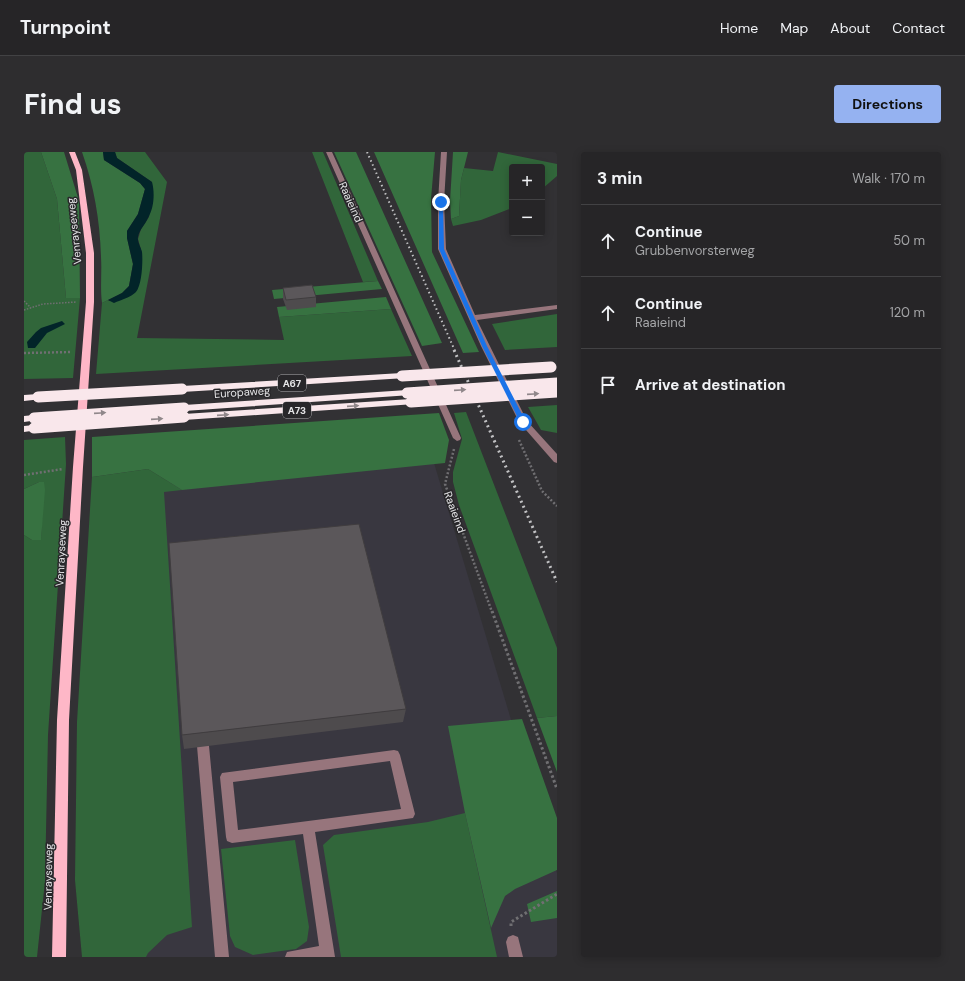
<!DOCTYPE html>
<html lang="en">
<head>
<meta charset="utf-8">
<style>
	body { margin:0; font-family:"DM Sans",sans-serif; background:#2e2d2f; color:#f1f3f6 }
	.controls { position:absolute; right:12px; top:12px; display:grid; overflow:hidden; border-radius:4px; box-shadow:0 2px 10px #0003 }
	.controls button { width:36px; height:36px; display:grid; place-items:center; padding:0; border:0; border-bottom:1px solid #424244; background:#262527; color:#f1f3f6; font:20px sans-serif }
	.stop { position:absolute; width:12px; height:12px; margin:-9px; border:3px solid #1a73e8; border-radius:50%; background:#fff }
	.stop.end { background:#1a73e8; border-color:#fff; box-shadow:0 1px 4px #0008 }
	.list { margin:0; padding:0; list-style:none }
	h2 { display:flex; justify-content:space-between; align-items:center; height:52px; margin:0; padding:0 16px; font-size:17px }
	h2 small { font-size:13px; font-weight:400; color:#a4a5a7 }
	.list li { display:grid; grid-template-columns:26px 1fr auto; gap:12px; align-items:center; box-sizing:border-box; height:72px; padding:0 16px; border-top:1px solid #424244 }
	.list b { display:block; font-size:15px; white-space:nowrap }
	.list p { margin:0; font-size:13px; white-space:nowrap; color:#a4a5a7 }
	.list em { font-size:13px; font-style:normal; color:#a4a5a7 }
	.icon { flex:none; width:22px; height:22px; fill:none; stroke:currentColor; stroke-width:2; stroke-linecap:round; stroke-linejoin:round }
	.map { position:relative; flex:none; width:533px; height:805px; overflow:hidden; border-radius:4px }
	header { display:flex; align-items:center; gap:24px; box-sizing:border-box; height:56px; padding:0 20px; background:#262527; border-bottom:1px solid #424244 }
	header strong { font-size:19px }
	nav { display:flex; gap:22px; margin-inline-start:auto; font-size:14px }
	.intro { display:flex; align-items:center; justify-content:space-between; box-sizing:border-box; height:96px; padding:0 24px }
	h1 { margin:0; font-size:28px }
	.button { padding:10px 18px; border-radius:4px; background:#95b2f1; color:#111; font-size:14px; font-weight:700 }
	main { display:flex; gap:24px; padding:0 24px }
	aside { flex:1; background:#262527; border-radius:4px; box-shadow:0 2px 10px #0003 }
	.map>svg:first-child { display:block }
</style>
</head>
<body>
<header>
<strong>Turnpoint</strong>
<nav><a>Home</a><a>Map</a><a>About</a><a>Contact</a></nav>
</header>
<div class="intro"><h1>Find us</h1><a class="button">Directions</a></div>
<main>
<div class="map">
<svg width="533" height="805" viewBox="0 0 533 805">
	<rect width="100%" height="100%" fill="#323134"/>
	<!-- built -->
	<path fill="#393740" d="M410 311 533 721V805H121L120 336Z"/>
	<!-- green -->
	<path fill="#31663a" d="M0 0H17L33 47 42 146H56L49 226 0 227Z
		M91 0H121L143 30 113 186 260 188 255 165 367 157 388 204 72 222 78 151 84 148 86 149 104 145 118 101 114 87 117 77 125 65 128 30 93 6Z
		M288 0H299L354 129 339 130Z
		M474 0 533 12V24L518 37V15H488V56L457 68 429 74 427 67 435 64 437 28 440 16 469 19Z
		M533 162V195L481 198 468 172Z
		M533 253V281L517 278 504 255Z
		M442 260 533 496V564L513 566 435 353 429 330V320L438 287 430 261Z
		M41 285 42 312 24 583 21 729 13 805H0V383L8 388 17 387 20 331 15 330 0 337V288Z
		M124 317 158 338 140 340 168 775 143 783 124 801 122 805H58L51 728 53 570 68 325Z
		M441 661 473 805H317L299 693 310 683 404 670Z
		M271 688 285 775 283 789 272 797 229 803 211 795 206 784 197 697Z"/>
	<!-- forest -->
	<path fill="#377241" d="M17 0H40L55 49 56 146H42L33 47Z
		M58 0H79L80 8 116 31 121 37 114 62 103 79V86L109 112 105 134 98 141 78 151C76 136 78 120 77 105 76 69 70 34 58 0Z
		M310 0H332L418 191 398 194Z
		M350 0H411L407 47 408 100 455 200 439 201Z
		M429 0H444L437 28 435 64 427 67 426 49Z
		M354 129 358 137 250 147 248 138Z
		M362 145 367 157 255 165 253 155Z
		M415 261 425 288 421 311 158 338 124 317 68 325V285Z
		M15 330H20L21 338 17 388H8L0 383V337Z
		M533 564V620L513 566Z
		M498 567 533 666V718L491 737 481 744 467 776 441 661 424 574Z
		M533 739V766L507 770 503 752Z"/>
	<!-- water -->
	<path fill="#022429" d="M79 0H91L93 6 128 30C131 41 130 56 124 66 121 73 115 78 114 85 113 90 117 95 118 100 119 109 118 133 112 140 107 145 97 148 90 151L84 148 98 141 105 134 109 112 103 86V79L114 62 121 37 116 31 80 8Z
		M38 169 41 172 23 181 11 196H4L3 190 12 180 17 176Z"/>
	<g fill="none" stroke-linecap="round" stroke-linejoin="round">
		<!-- path-far2 -->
		<path stroke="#706f72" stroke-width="1.5" stroke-dasharray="1.5 1.5" stroke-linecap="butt" d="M0 149 7 156
			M0 158 19 152 53 150"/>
		<!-- path-far1 -->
		<path stroke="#706f72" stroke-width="2.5" stroke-dasharray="2 2" stroke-linecap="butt" d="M0 201 48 200
			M495 288 518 339 533 354
			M430 297 421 332 468 460
			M0 323 39 317"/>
		<!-- path -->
		<path stroke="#706f72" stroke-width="3" stroke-dasharray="2.5 2.5" stroke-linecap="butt" d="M468 459 533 637
			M487 774V770L533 742"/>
		<!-- minor -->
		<path fill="#97757c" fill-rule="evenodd" d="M302 0H308L437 286 436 288 433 289 429 286Z
			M417 0H423L420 50 422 97 451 163 533 153V157L453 168 503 269 533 302V311L530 310 495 270 457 194 414 97V50Z
			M179 589 183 590 185 594 205 805H191L173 594 175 590Z
			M370 598 374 599 376 603 391 662 389 666 291 680 311 805H261L263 800 295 794 279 682 208 691 203 689 202 685 196 625 198 621ZM366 609 377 657 214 678 209 630Z
			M489 783 494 785 499 805H485L482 790 484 785Z"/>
		<!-- major -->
		<path fill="#feb7c7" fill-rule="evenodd" d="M45 0H51L58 18 70 101V150L59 315 45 568 42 805H28L33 568 49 315 62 150V101L52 18Z"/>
		<!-- highway -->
		<path fill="#f9e7eb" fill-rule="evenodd" d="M378 221 382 222 383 224 382 226 158 240 153 237 158 234Z
			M383 238 387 239 388 241 387 243 160 259 155 256 160 253Z
			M14 242 18 243 19 245 18 247 0 249V243Z
			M387 247 391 248 392 250 391 252 160 268 155 265 160 262Z
			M10 263 14 264 15 266 14 268 0 270V264Z
			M10 273 14 274 15 276 14 278 0 280V274Z"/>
		<!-- rail-far1 -->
		<path stroke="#c2c2c4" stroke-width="2" stroke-dasharray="1.5 3" stroke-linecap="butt" d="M343 0 431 199"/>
		<!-- rail -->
		<path stroke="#c2c2c4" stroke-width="3" stroke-dasharray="2 3.5" stroke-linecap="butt" d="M430 198 533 430"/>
		<!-- highway-bridge -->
		<path stroke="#f9e7eb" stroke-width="11" d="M378 224 527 215
			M383 241 533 231
			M14 245 158 237
			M387 250 533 240
			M10 266 160 256
			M10 276 160 265"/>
	</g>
	<!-- wall -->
	<path fill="#4e4b4d" d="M259 136 292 145V155L263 158 259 147Z
		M382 557 379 570 160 597 158 583Z"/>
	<!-- building -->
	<path fill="#5b575a" stroke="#403d3f" d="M288 133 292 145 262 148 259 136Z
		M335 372 382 557 158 583 145 391Z"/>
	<!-- one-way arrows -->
	<defs><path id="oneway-solid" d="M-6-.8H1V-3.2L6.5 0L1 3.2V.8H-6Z"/></defs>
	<g fill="#90878a">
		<use href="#oneway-solid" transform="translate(436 238) rotate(-4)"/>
		<use href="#oneway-solid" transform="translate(509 242) rotate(-4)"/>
		<use href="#oneway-solid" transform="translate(329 254) rotate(-4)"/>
		<use href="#oneway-solid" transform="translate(76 261) rotate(-4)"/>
		<use href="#oneway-solid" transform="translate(199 263) rotate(-4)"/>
		<use href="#oneway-solid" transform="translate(133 267) rotate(-4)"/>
	</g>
	<!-- route -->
	<path fill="#1a73e8" d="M417 48 419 50 420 97 463 194 502 270 501 271 496 270 458 194 415 97V50Z"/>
	<g text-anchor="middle" stroke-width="3" stroke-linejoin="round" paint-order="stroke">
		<!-- shield labels -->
		<g fill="#28272a" stroke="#acacae" stroke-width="1">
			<rect x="254" y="223" width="28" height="16" rx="3"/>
			<rect x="259" y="250" width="28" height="16" rx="3"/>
		</g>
		<g font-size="10" font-weight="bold" fill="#e5e5e7">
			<text x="268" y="235">A67</text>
			<text x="273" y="262">A73</text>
		</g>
		<!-- street labels -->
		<g font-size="11" fill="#e5e5e7" stroke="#28272a">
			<text transform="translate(327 50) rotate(66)" y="4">Raaieind</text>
			<text transform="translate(50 79) rotate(-96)" y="4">Venrayseweg</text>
			<text transform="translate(218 240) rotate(-4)" y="4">Europaweg</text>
			<text transform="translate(431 360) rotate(70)" y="4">Raaieind</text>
			<text transform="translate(37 401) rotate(-87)" y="4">Venrayseweg</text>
			<text transform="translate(24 725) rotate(-89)" y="4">Venrayseweg</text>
		</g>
	</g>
</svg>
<div class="controls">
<button>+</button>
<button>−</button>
</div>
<div class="stop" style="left:499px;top:270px"></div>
<div class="stop end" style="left:417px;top:50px"></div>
</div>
<aside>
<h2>3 min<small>Walk · 170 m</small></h2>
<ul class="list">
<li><svg class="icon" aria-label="ahead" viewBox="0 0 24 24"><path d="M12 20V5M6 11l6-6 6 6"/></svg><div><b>Continue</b><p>Grubbenvorsterweg</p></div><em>50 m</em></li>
<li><svg class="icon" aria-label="ahead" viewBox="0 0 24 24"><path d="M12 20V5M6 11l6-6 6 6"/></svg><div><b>Continue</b><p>Raaieind</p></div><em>120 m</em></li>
<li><svg class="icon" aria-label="arrive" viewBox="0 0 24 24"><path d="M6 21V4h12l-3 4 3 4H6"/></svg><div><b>Arrive at destination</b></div></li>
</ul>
</aside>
</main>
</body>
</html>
